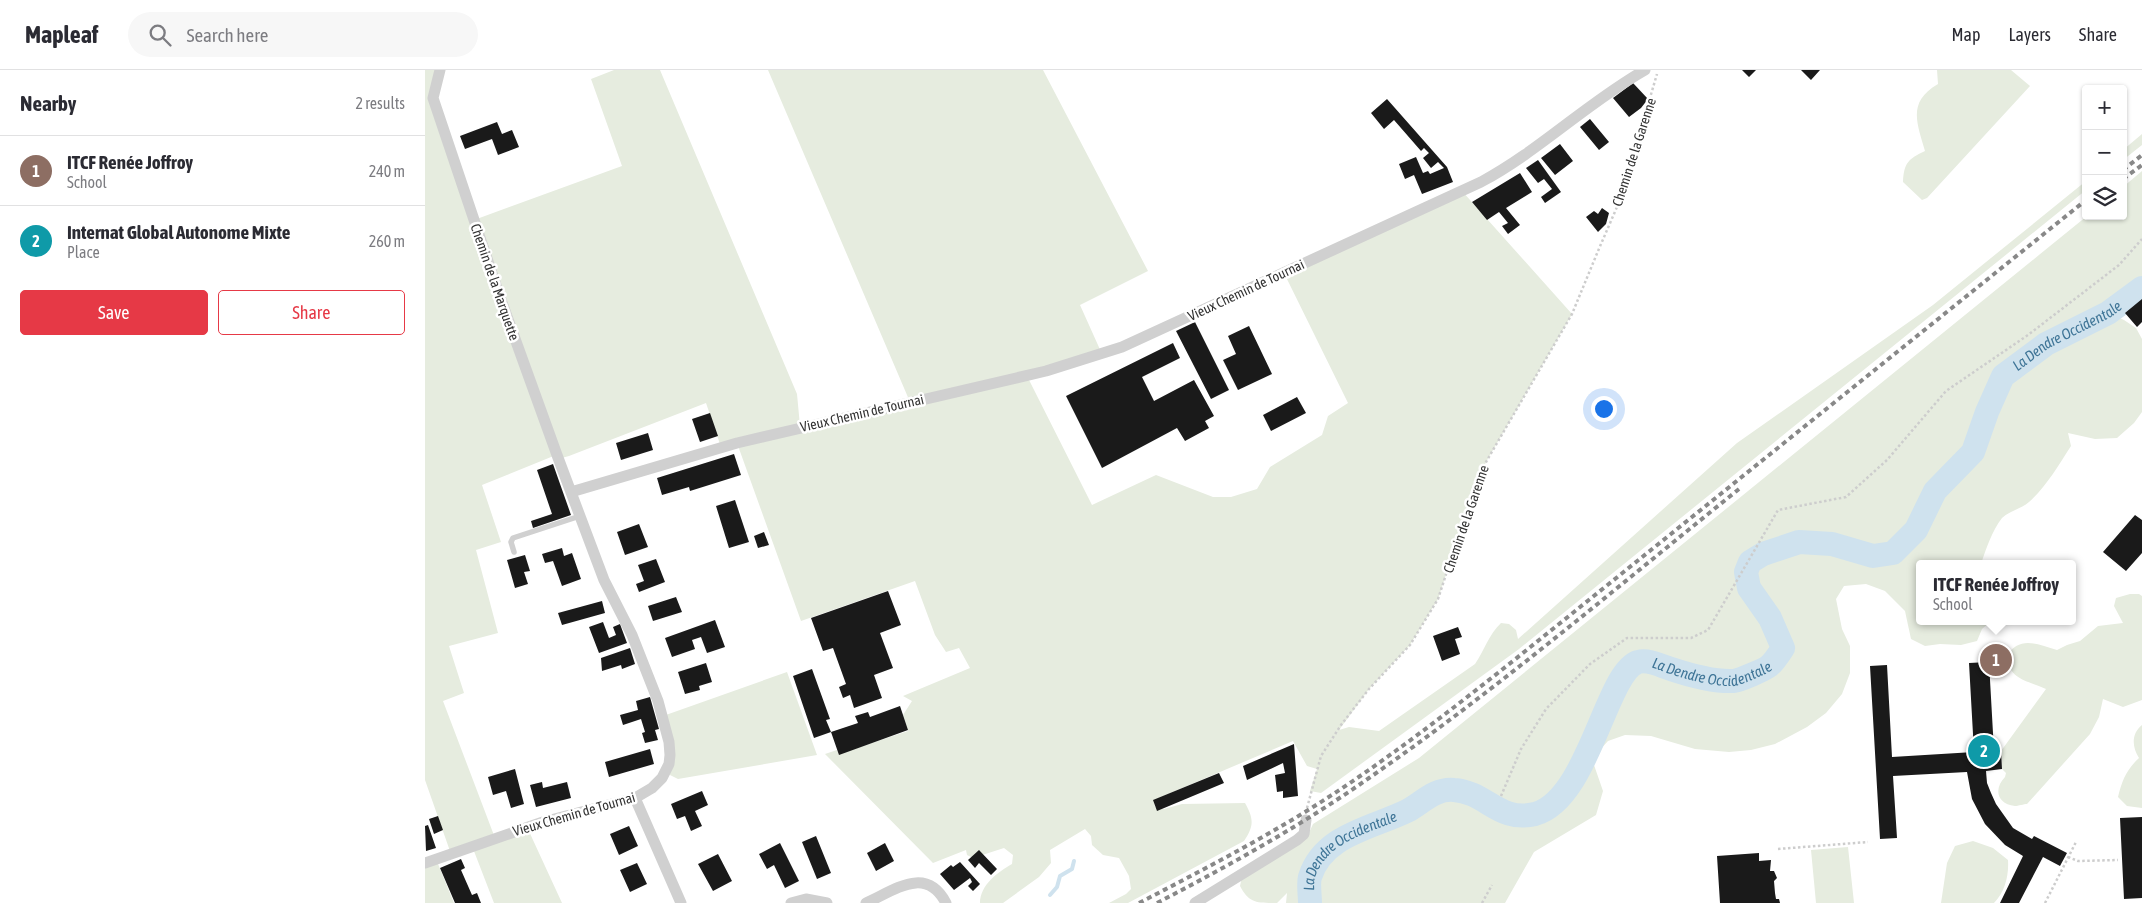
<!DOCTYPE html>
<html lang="en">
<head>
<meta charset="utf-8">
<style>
	body { margin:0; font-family:"Asap Condensed",sans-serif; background:#f7f7f7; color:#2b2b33 }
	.controls { position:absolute; right:15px; top:15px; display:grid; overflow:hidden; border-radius:5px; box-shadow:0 1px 4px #0004 }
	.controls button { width:45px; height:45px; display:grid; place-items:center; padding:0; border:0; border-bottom:1px solid #e1e1e2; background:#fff; color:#2b2b33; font:25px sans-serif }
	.you { position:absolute; left:1178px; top:338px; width:18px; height:18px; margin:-12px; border:4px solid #fff; border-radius:50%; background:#1a73e8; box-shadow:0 0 0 8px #1a73e833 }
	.badge { display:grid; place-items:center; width:32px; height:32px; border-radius:50%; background:#e63946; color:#fff; font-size:16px; font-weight:700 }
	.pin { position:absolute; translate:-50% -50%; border:2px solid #fff; box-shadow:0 1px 5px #0006 }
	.popup { position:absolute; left:1491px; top:490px; width:160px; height:65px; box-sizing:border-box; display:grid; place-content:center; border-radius:5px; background:#fff; filter:drop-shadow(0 1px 4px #0005); font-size:16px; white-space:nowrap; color:#7c7c81 }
	.popup b { font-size:19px; color:#2b2b33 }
	.popup::after { content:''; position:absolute; left:50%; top:100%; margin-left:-10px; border:10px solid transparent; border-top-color:#fff }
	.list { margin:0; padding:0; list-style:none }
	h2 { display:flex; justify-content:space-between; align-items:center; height:65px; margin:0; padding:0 20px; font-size:21px }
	h2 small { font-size:16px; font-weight:400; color:#7c7c81 }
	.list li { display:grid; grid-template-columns:32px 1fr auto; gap:15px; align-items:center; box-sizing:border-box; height:70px; padding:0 20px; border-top:1px solid #e1e1e2 }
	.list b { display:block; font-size:19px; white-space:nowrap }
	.list p { margin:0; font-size:16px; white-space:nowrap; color:#7c7c81 }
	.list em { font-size:16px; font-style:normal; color:#7c7c81 }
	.actions { display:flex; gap:10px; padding:15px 20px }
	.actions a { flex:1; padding:11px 0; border:1px solid #e63946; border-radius:5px; text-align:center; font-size:18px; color:#e63946 }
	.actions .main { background:#e63946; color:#fff }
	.icon { flex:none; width:28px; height:28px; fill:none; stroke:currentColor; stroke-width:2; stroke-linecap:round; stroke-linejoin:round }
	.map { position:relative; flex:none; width:1717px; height:833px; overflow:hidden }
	header { display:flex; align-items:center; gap:30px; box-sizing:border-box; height:70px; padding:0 25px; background:#fff; border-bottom:1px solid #e1e1e2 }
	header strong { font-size:24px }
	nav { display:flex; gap:28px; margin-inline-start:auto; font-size:18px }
	.search { width:350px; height:45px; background:#f7f7f7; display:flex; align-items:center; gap:12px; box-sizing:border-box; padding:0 18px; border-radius:28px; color:#7c7c81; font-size:19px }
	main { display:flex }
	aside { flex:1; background:#fff }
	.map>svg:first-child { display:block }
</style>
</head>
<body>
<header>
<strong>Mapleaf</strong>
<div class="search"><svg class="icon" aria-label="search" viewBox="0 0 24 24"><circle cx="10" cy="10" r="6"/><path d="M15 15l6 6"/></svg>Search here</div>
<nav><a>Map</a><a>Layers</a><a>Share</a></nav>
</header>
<main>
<aside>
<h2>Nearby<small>2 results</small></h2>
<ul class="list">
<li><span class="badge" style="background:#8d6e63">1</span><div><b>ITCF Renée Joffroy</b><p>School</p></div><em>240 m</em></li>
<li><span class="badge" style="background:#0f9aa8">2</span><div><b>Internat Global Autonome Mixte</b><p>Place</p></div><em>260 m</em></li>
</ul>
<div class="actions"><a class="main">Save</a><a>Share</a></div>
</aside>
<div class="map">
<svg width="1717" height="833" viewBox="0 0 1717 833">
	<rect width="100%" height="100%" fill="#fff"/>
	<!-- green -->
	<path fill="#e6ecdf" d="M0 0H15L8 28 49 150 197 96 166 9 189 0H235L372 324 375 356 485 332 343 0H618L723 201 655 235 677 284 602 306 667 435 731 405 788 427H806L832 419 845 397 897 365 903 346 923 333 859 203 1037 121 1147 244 1061 392 1047 425 1013 529 985 575 944 619 914 660 924 657 954 661 1050 594C1059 581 1064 564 1076 553L1084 554 1091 560 1093 569 1312 373 1508 235 1661 111V120L1094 579 896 723 885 721 892 699 882 696 868 671 729 730 730 737 739 739 757 734 820 733C829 749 829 756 819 771L703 833H684L701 824 706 819 704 806 694 788 678 785 667 775 666 766 660 759 625 780 626 793 614 807 578 833H555C555 815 573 802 587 794L588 785 579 778 548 788 542 785 541 780 508 793 400 684 412 680 414 684 483 661 478 645 487 631 478 626 545 598 534 578 521 582 510 565 490 511 376 551 312 373 296 377 281 333 144 386 133 389 131 385 57 415 76 472 51 480 73 563 24 576 39 623 18 631 70 768 102 757 137 833H69L47 776 26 784 0 710Z
		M1512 0H1586L1605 16 1502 128 1497 130 1478 112C1479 93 1483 89 1500 81 1492 53 1482 32 1513 14Z
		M1717 64V75L1698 90V80Z
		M1717 101V218L1683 243 1699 250 1711 258 1717 269V342L1709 353 1692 368 1670 369 1643 363 1646 376C1633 396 1621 417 1604 432 1596 439 1584 441 1577 448 1567 461 1561 479 1556 494H1495V551H1566L1557 559 1552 571 1536 575 1515 574 1500 576 1486 569 1480 541 1460 521 1441 514 1419 516 1411 529 1417 559 1425 576V603L1417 624 1401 643 1382 657 1350 674 1326 680 1304 682 1270 679 1226 666 1200 665 1183 671 1173 682 1169 695 1178 721 1171 745 1109 782 1080 833H861L862 823 852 833C831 833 824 833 815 816L818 803 883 765 888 754 994 688 1662 146H1698V117Z
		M1705 524H1714L1717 526V630L1698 637 1678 629 1674 647 1665 664 1602 734C1599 734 1593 736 1590 736 1571 734 1569 718 1580 707L1581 703 1577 699 1576 681 1621 619C1602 610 1586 611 1581 587 1594 565 1612 574 1632 580L1642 575 1655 571 1673 556 1698 553 1689 536 1691 528Z
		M362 602 392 685 253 709 241 703 238 646Z
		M1717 655V738L1702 736 1693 727C1697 711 1701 700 1714 688 1707 677 1706 664 1717 655Z
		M1548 771 1568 778 1583 790C1584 805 1580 822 1569 833H1516L1522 793 1530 776Z
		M1423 777 1429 833H1391L1386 780Z
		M11 789 29 833H0V793Z"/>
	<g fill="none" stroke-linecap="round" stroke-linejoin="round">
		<!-- stream -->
		<path stroke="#cfe2ee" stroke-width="4" d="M625 825 632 817 635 806 647 799 649 791"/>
		<!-- river -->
		<path stroke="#cfe2ee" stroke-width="24" id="s1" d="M885 833C885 825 883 814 885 807 898 765 947 758 982 741 997 733 1010 718 1029 720 1061 722 1074 753 1110 744 1164 729 1181 602 1213 592 1224 589 1236 596 1246 599 1264 605 1290 612 1309 611 1315 610 1339 600 1344 596 1349 592 1354 584 1358 578L1345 548 1324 518 1321 502 1325 492 1338 484 1374 472 1407 474 1448 486 1468 483 1491 460 1510 421 1548 382 1562 342 1578 306 1621 274 1683 243 1717 218"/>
	</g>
	<!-- building -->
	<path fill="#1a1a1a" d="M1317 0H1331L1324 7Z
		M1376 0H1395L1386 10Z
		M1208 13 1223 29 1216 38 1204 47 1188 28Z
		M962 29 1022 97 1028 112 997 124 989 105 980 109 974 94 991 87 998 103 1003 101 1005 104 1019 98 1013 92 1006 98 998 88 1004 83 999 78 996 81 969 50 959 59 946 43Z
		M1165 49 1184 72 1174 80 1155 57Z
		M72 52 77 64 87 60 94 77 73 85 67 69 40 79 35 66Z
		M1135 74 1148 91 1130 105 1116 88Z
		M1113 90 1136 122 1120 133 1116 127 1127 119 1119 109 1113 113 1101 98Z
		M1095 103 1107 122 1081 138 1095 155 1083 164 1077 156 1083 153 1074 142 1062 150 1047 132Z
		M1177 138 1184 143 1181 154 1173 162 1161 147 1169 141 1173 144Z
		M1717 229V252L1712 257 1700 243Z
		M770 252 804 320 786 329 751 261Z
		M824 256 847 304 813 320 798 290 811 284 803 266Z
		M748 273 755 288 717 307 729 331 769 310 789 346 780 351 784 358 760 371 752 358 677 398 641 326Z
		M872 327 881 343 846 361 838 345Z
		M285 343 293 366 275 372 267 349Z
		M223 363 228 380 196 390 191 373Z
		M309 384 316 405 265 421 264 417 237 425 232 408Z
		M128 394 146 445 108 458 106 451 127 444 112 400Z
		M310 430 324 472 304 478 291 436Z
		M1710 445 1717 450V483L1701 501 1678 482Z
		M214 454 223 477 200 485 192 462Z
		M339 462 344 475 333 478 329 466Z
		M137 478 139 486 147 483 156 509 137 516 128 491 120 493 117 484Z
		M100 485 105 501 99 502 103 514 90 518 82 490Z
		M231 489 240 512 214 522 211 514 219 511 213 495Z
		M463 521 476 555 455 563 468 598 449 605 457 628 429 638 425 625 418 628 414 617 421 614 408 578 398 581 386 548Z
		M251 527 257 542 228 551 223 536Z
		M177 531 180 543 137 555 133 543Z
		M290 550 300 577 282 583 276 567 267 570 270 579 247 587 240 568Z
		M178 552 184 568 191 565 188 557 195 554 202 573 174 583 164 557Z
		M1033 557 1037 567 1030 569 1035 584 1017 591 1008 566Z
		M205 578 210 594 197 599 196 595 177 601 176 588Z
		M1564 592 1569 681H1576L1577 699 1561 701 1562 713 1566 723 1571 734 1588 758 1607 769 1609 766 1642 783 1635 796 1618 787 1594 833H1575L1598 786 1580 775 1560 754 1547 729 1542 702 1468 706 1472 768 1455 769 1445 596 1462 595 1467 687 1549 682 1544 593Z
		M281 593 287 612 274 616 275 620 260 624 253 602Z
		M387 599 405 649 401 650 406 662 389 668 368 606Z
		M225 627 234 659 230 660 233 670 220 673 217 663 220 662 216 649 198 655 195 645 213 640 211 631Z
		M475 636 483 660 414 685 406 662 433 653 430 646 443 642 445 647Z
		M869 674 873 726 858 728V721L852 722 850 705 860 703 858 693 822 710 818 696Z
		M225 679 229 694 184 707 180 692Z
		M90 699 99 734 86 738 81 721 68 725 63 707Z
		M794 703 799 713 732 741 728 730Z
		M117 712 118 718 142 712 146 728 111 737 105 715Z
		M277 721 283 735 270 741 277 756 266 761 260 746 252 749 246 734Z
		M13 746 18 760 9 764 4 749Z
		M1717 747V828L1699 829 1695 748Z
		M3 755 11 778 1 781 0 756Z
		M204 756 213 776 194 785 185 764Z
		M391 766 406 803 392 809 377 772Z
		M355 773 374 811 360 818 349 795 342 799 334 784Z
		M460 773 469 791 451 801 442 783Z
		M554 780 572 799 566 805 554 793 550 798 543 790Z
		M1334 783V791L1346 790 1345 801H1349L1352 808 1349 811 1350 823 1351 829H1354L1355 833H1295L1292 786Z
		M293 784 307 811 288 821 273 794Z
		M36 789 40 798 36 800 47 825 52 823 56 833H30L15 798Z
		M535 792 555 814 548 821 543 816 547 812 545 808 529 820 515 804 526 795 528 797Z
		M212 793 222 814 205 822 195 800Z"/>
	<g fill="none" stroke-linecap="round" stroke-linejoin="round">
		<!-- path -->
		<path stroke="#cdcdcd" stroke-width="2.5" stroke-dasharray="2.5 2.5" stroke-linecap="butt" d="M1076 726 1096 679 1121 639 1165 594 1202 568H1266L1283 560 1353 440 1421 427 1462 390 1521 321 1603 265 1694 195 1717 169
			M882 738 896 686 916 655 944 619 985 575 1013 529 1047 425 1061 392 1147 244 1173 181 1195 130 1232 4
			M1353 779 1443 772
			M1643 787 1653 791 1693 790
			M1057 833 1067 815
			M1620 833 1651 772"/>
		<!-- lane -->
		<path stroke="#d0d0d0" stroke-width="5.5" d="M89 482 86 472 88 468 155 446"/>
		<!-- street -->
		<path stroke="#d0d0d0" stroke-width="11" d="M146 422 312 373 621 301 697 277 1056 112C1114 81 1162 33 1220 0
			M210 728 256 833
			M0 793 118 752 210 728 227 718 237 708 244 694 245 685 244 672 233 631 207 565 179 510 132 385 75 227 8 28 15 0
			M366 833 381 829 402 833
			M441 833C470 820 501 795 521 833
			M770 833 872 770 879 764 881 750"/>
		<!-- rail -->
		<path stroke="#888" stroke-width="4" stroke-dasharray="5 4" stroke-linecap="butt" d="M1698 100 1717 85
			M1698 109 1717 95
			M714 833C770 804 826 775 880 742 953 697 1021 644 1088 591L1661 130
			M732 833C805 795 877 755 944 708 1073 619 1192 517 1314 419"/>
	</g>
	<g text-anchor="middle" stroke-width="5" stroke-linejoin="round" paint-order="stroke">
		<!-- street labels -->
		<g font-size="14" fill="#333" stroke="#fff">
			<text transform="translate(1209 82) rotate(-72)" y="5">Chemin de la Garenne</text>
			<text transform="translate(70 212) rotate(71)" y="5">Chemin de la Marquette</text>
			<text transform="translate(821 220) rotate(-25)" y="5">Vieux Chemin de Tournai</text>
			<text transform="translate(437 343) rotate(-13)" y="5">Vieux Chemin de Tournai</text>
			<text transform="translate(1041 449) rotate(-71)" y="5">Chemin de la Garenne</text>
			<text transform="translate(149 744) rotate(-16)" y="5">Vieux Chemin de Tournai</text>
		</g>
		<!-- water labels -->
		<g font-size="15" font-style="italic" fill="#3f7597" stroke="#fff">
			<text dy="5" stroke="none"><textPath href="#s1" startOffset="1169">La Dendre Occidentale</textPath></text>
			<text dy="5" stroke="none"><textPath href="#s1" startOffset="552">La Dendre Occidentale</textPath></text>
			<text dy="5" stroke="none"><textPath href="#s1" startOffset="74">La Dendre Occidentale</textPath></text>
		</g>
	</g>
</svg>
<div class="controls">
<button>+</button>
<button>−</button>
<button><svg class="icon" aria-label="layers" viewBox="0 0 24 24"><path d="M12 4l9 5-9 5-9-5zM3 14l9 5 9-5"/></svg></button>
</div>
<div class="you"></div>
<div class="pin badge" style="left:1571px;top:590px;background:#8d6e63">1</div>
<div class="popup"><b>ITCF Renée Joffroy</b>School</div>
<div class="pin badge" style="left:1559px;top:681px;background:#0f9aa8">2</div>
</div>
</main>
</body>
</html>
